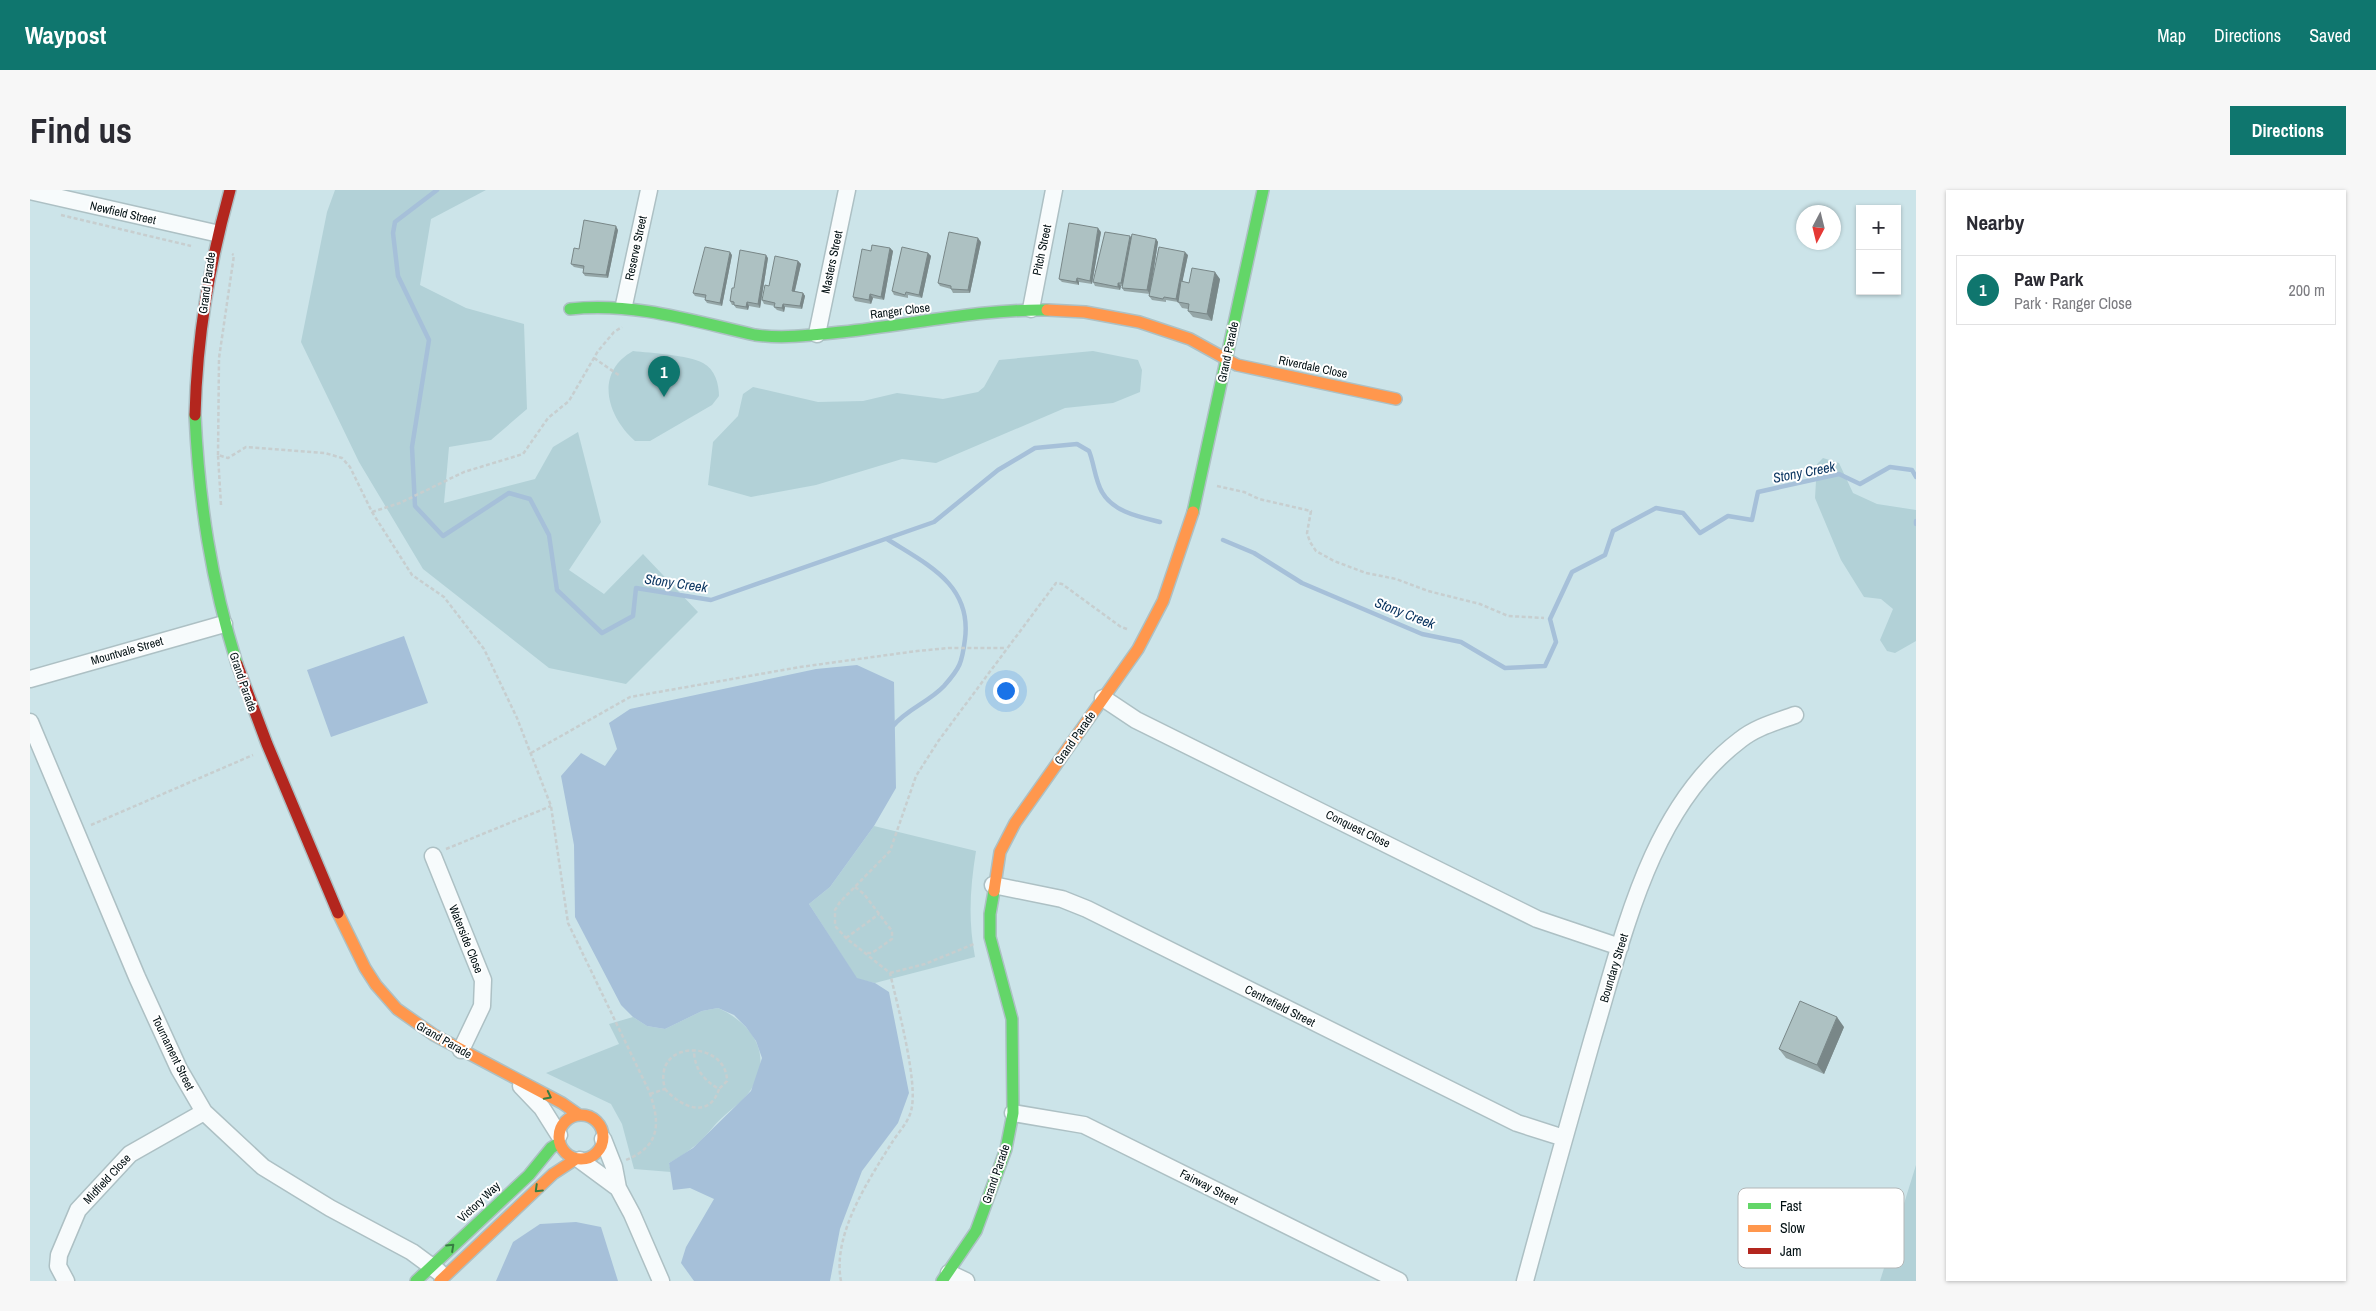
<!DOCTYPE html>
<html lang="en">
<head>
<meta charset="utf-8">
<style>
	body { margin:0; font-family:"Archivo Narrow",sans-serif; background:#f7f7f7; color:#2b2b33 }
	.controls { position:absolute; right:15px; top:15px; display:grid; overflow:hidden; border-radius:0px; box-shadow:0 1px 4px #0004 }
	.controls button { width:45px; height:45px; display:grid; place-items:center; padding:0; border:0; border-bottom:1px solid #e1e1e2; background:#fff; color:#2b2b33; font:25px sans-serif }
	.compass { position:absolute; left:1766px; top:15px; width:45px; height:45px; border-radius:50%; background:#fff; box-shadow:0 1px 4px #0004; rotate:187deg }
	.you { position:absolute; left:975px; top:500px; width:18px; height:18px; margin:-12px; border:4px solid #fff; border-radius:50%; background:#1a73e8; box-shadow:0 0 0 8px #1a73e833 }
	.badge { display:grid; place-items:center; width:32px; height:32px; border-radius:50%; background:#0f766e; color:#fff; font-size:16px; font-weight:700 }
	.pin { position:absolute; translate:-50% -41px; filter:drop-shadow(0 1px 2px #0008) }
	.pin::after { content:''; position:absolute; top:26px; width:18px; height:15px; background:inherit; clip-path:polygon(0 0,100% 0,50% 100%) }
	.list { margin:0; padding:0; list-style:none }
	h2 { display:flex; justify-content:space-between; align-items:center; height:65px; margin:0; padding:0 20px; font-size:21px }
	h2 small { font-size:16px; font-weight:400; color:#7c7c81 }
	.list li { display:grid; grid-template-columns:32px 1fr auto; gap:15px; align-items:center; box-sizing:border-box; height:70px; margin:0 10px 10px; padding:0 10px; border:1px solid #e1e1e2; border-radius:0px }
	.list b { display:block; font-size:19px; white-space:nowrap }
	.list p { margin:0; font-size:16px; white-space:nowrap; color:#7c7c81 }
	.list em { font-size:16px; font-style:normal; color:#7c7c81 }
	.map { position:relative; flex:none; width:1886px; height:1091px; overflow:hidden; border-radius:0px }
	header { display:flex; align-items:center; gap:30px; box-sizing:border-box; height:70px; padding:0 25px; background:#0f766e; color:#fff }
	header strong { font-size:24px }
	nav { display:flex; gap:28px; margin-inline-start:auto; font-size:18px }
	.intro { display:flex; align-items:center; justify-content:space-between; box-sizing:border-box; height:120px; padding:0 30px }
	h1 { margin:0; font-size:35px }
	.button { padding:12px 22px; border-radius:0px; background:#0f766e; color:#fff; font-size:18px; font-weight:700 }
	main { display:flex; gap:30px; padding:0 30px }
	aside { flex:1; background:#fff; border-radius:0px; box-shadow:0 1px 4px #0004 }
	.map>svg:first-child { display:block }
</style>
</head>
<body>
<header>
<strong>Waypost</strong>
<nav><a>Map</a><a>Directions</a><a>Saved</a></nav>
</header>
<div class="intro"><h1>Find us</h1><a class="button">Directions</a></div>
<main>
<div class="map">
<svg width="1886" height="1091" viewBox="0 0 1886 1091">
	<rect width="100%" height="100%" fill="#cce4e9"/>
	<!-- green -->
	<path fill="#b2d1d7" d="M305 0H456L401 29 390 95 436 118 494 134 497 219 461 250 419 257 414 313 505 289 523 257 548 242 571 332 539 380 574 404 613 364 668 422 596 494 519 478 393 379 329 272 271 152 297 22Z
		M603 161C621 163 658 165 673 173 685 179 689 194 689 206L682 215 620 251H605C577 226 564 183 603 161Z
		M1063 161 1108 170 1112 180 1110 202 1083 213 1035 218 906 273 872 269 786 295 721 307 678 295 683 252 708 226 713 204 723 197 788 212 833 211 867 203 913 209 948 202 954 197 969 170Z
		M1793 268 1809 273 1823 303 1847 314 1886 320V451L1865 463 1857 461 1850 450 1863 419 1851 409 1834 407 1811 370 1785 308 1787 274Z
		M844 636 946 661C940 698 938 730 945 767L845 793 827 789 779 714 800 697Z
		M688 818C722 833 745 866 720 901 713 911 704 917 695 925 683 935 675 949 662 958 655 964 647 968 639 973L641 982 604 979 592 934 581 914 516 883 589 854 579 834 603 827 617 836 635 839 672 821Z
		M1886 975V1091H1850Z"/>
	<!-- water -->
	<path fill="#a6c0d9" d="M374 446 398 513 301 547 277 480Z
		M827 475 864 492 866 598 844 636 800 697 779 714 827 788 845 793 859 802 879 903 868 933 832 981 810 1039 800 1091H664L651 1073 656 1057 684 1009 660 998 643 1000 639 973 663 958 721 901 732 868 726 851 716 837 704 825 688 818 672 821 635 839 617 836 603 827 591 815 545 727 544 655 531 586 551 563 575 576 587 559 579 533 600 519 786 479Z
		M546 1032 571 1037 588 1091H466L483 1052 510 1034Z"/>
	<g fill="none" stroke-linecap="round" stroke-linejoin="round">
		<!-- stream -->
		<path stroke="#a6c0d9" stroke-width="4.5" d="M407 0 365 32 363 43 368 86 399 150 382 257 385 316 413 346 479 303 500 309 519 345 527 400 572 443 603 426 606 398 681 410 904 332 968 280 1005 258 1047 254 1059 261C1064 273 1065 290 1072 302 1083 322 1110 327 1130 332
			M1886 331V334
			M857 349C896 374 942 394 935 449 932 473 930 478 914 496 899 512 877 519 863 536
			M1193 350 1224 363 1272 393 1392 444 1431 452 1475 478 1515 476 1526 452 1520 429 1542 382 1575 365 1583 341 1626 318 1653 323 1670 343 1698 326 1722 330 1728 302 1809 284 1830 294 1860 277 1882 280 1886 287"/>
		<!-- street casing -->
		<g stroke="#adc0c4" stroke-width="19">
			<path id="street" d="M0 1 185 43
				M594 115 619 0
				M1001 119 1024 0
				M787 144 817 0
				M0 489 194 434
				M1073 508 1106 530 1507 729 1590 757
				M0 532 107 787 149 879 174 922 233 977 300 1018 382 1062 409 1082
				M403 666 453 790 452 816 431 860
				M963 695 1032 709 1057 719 1487 933 1534 948
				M491 896 512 918 529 945
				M983 923 1054 935 1369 1091
				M573 949 584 977 588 998 602 1024 631 1091
				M550 970 588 998
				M919 1083 936 1091
				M36 1091 28 1076 29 1065 48 1020 100 964 174 922
				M1495 1091C1517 1009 1540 928 1563 847 1594 744 1620 618 1710 550 1726 537 1746 532 1765 525"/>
		</g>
		<!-- fast casing -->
		<g stroke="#adc0c4" stroke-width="14">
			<path id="fast" d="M540 119C604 112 663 131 725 145 754 149 784 145 812 142 880 135 949 119 1017 120
				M165 225C169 312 181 390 207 474
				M1163 322 1233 0
				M386 1091 499 985 521 958 529 953
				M912 1091 946 1041 976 959 983 923 982 829 960 747V724L964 701"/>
		</g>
		<!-- slow casing -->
		<g stroke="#adc0c4" stroke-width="14">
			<path id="slow" d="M1017 120 1055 122 1109 132 1160 149 1207 175 1366 209
				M964 701 970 662 985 633 1108 459 1133 411 1163 322
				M308 723 335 778 346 795 367 819 404 845 532 913 549 925
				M529 947a22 22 0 1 1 44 0a22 22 0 1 1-44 0Z
				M410 1091 523 984 546 969"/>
		</g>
		<!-- jam casing -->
		<g stroke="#adc0c4" stroke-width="14">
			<path id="jam" d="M165 225C167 146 179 76 200 0
				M207 474 237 554 308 723"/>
		</g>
		<!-- path -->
		<path stroke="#c7cecf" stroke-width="2.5" stroke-dasharray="4 2.5" stroke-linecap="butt" d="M31 25 161 56
			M564 168 590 186
			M188 265 189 168 204 65 202 64
			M1187 296 1214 302 1229 309 1281 321 1277 343 1280 352 1286 361 1304 371 1336 383 1366 389 1398 401 1450 414 1478 426 1514 428
			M191 315 188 265 198 268 216 257 295 263 312 268 320 277 342 322 382 385 414 407 454 459 487 528 521 616 538 733 619 901C631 934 630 956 596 970
			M342 322 370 313 434 282 493 264 518 228 539 211 568 161 584 142 592 137
			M501 563 600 507 770 477 887 461 919 458H975
			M61 635 223 565
			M416 659 521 616
			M825 697 834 704 862 741V749L842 763H837
			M816 748 849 724
			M860 783 895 774 944 754
			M635 899C651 917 679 930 689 899 674 890 665 880 664 862
			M620 904 635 899C621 848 697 850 697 891L689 899
			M811 1091C802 1045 838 991 861 954 867 944 878 933 881 921 889 894 867 814 860 783L816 748 805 736V720L810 712 860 661 886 586 909 550 1026 393 1032 394 1091 437 1097 439"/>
		<!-- street -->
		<use href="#street" stroke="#f7fbfc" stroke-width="16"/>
		<!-- fast -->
		<use href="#fast" stroke="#63d668" stroke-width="11"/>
		<!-- slow -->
		<use href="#slow" stroke="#ff974d" stroke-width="11"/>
		<!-- jam -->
		<use href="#jam" stroke="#b3261e" stroke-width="11"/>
	</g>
	<!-- wall -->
	<path fill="#95a6a7" d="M588 40 578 88 555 86 553 83 554 79 544 77 541 74 549 59Z
		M1071 42 1062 94 1049 92V95L1032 92 1029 89Z
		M1101 48 1126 49 1128 52 1120 104 1094 101 1092 98V96H1091L1090 100 1065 96 1063 92Z
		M951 52 940 103H923L921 99 910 96 908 93Z
		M860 58 863 61 854 110 843 108 841 114 825 111 823 107Z
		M898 63 901 66 892 108 878 105V108L864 105 862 101Z
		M702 65 692 116 677 113 675 110V108L665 106 663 103Z
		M1158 65 1152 92 1159 93 1190 89 1182 131 1163 127 1158 121V119L1152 118 1148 112 1136 110V112L1122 110 1119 106Z
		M738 68 730 118 719 116 718 120 706 118 704 115H702L700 111 704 98Z
		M768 71 771 74 765 101 773 103 775 106 772 119 755 117 754 122 747 120 744 117 745 116 734 114 732 110 739 96Z
		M1814 837 1794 884 1756 868 1749 859Z"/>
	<!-- shaded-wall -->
	<path fill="#798788" d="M586 36 588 40 578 88 576 85Z
		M1068 38 1071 42 1062 94 1060 91Z
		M1100 46 1102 49 1093 96 1091 93Z
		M948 48 951 52 940 103 938 100Z
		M1126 49 1128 52 1120 104 1117 100Z
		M860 58 863 61 854 110 851 107Z
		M700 62 702 65 692 116 690 113Z
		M1155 62 1158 65 1148 113 1146 109Z
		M898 63 901 66 892 108 889 105Z
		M736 65 738 68 730 118 728 114Z
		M768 71 771 74 764 104 762 101Z
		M1185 82 1190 89 1182 131 1177 124Z
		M1047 88 1049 92V95L1046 92Z
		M1088 93 1091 96 1090 100 1088 97Z
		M773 103 775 106 772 119 770 116Z
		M840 104 843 108 841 114 839 110Z
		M717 112 719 116 718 120 716 117Z
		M753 114 755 117 754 122 752 118Z
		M1807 827 1814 837 1794 884 1787 875Z"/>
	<!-- building -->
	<path fill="#adc1c2" stroke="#798788" d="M554 30 586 36 576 85 553 83 554 76 541 74 544 58 549 59Z
		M1039 33 1068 38 1060 91 1047 88 1046 92 1029 89Z
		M919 42 948 48 938 100 921 99V96L908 93Z
		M1075 42 1100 46 1091 93H1088V97L1063 92Z
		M1102 44 1126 49 1117 100 1092 98Z
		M842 55 860 58 851 107 840 104 839 110 823 107 832 59 841 61Z
		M675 57 700 62 690 113 675 110 676 105 663 103Z
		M872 57 898 63 889 105 876 102 875 105 862 101Z
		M1129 57 1155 62 1146 109 1134 107 1133 109 1119 106Z
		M710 60 736 65 728 114 717 112 716 117 704 115V112L700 111 702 98H704Z
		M745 66 768 71 762 101 773 103 770 116 753 114 752 118 744 117 745 113 732 110 735 95 739 96Z
		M1162 78 1185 82 1177 124 1158 121 1159 114 1148 112 1151 91 1159 93Z
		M1770 811 1807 827 1787 875 1749 859Z"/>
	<!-- one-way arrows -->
	<defs><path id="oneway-chevron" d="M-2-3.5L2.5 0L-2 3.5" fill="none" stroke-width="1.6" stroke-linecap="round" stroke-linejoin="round" transform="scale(1.25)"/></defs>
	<g stroke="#377d42">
		<use href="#oneway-chevron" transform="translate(518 906) rotate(27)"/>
		<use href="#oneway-chevron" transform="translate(508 999) rotate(136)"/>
		<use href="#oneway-chevron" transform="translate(421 1057) rotate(-43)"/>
	</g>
	<g text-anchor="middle" stroke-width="4" stroke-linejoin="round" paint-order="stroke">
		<!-- street labels -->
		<g font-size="12" fill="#021013" stroke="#fff">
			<text transform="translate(93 23) rotate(13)" y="4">Newfield Street</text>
			<text transform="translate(606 58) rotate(-78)" y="4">Reserve Street</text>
			<text transform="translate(1012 60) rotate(-78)" y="4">Pitch Street</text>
			<text transform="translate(802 72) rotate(-78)" y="4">Masters Street</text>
			<text transform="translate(177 93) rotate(-82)" y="4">Grand Parade</text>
			<text transform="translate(870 121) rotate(-7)" y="4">Ranger Close</text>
			<text transform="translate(1198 162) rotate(-78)" y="4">Grand Parade</text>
			<text transform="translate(1283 177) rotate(12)" y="4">Riverdale Close</text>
			<text transform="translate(97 461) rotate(-16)" y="4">Mountvale Street</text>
			<text transform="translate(213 492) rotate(71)" y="4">Grand Parade</text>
			<text transform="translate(1045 548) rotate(-55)" y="4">Grand Parade</text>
			<text transform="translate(1328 639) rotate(26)" y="4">Conquest Close</text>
			<text transform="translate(436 749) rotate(68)" y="4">Waterside Close</text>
			<text transform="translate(1584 778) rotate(-73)" y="4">Boundary Street</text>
			<text transform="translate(1250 816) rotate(27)" y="4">Centrefield Street</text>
			<text transform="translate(414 850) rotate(30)" y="4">Grand Parade</text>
			<text transform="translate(143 863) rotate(64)" y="4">Tournament Street</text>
			<text transform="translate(966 984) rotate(-71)" y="4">Grand Parade</text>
			<text transform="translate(77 989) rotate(-47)" y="4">Midfield Close</text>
			<text transform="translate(1179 997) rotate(27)" y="4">Fairway Street</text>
			<text transform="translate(449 1012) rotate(-43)" y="4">Victory Way</text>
		</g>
		<!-- water labels -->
		<g font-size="14" font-style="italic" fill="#0d3762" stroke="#fff">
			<text transform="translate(1774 282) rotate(-11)" y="5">Stony Creek</text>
			<text transform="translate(646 393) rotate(8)" y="5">Stony Creek</text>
			<text transform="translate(1375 423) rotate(21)" y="5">Stony Creek</text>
		</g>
	</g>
	<!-- legend -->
	<rect x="1708" y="998" width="166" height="80" rx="8" fill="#fff" stroke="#b3b7b8" stroke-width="1"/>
	<rect x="1718" y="1013" width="23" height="6" fill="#63d668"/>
	<rect x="1718" y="1035" width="23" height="7" fill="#ff974d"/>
	<rect x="1718" y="1058" width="23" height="6" fill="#b3261e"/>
	<g font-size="14" fill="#021013">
		<text x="1750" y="1021">Fast</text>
		<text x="1750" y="1043">Slow</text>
		<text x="1750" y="1066">Jam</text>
	</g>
</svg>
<div class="controls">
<button>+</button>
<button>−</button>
</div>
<svg class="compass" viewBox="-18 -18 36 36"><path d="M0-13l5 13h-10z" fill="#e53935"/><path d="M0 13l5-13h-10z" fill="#7c7c81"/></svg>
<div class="you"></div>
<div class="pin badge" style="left:634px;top:207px">1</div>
</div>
<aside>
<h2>Nearby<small></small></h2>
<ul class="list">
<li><span class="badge">1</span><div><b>Paw Park</b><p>Park · Ranger Close</p></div><em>200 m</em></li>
</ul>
</aside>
</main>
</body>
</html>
